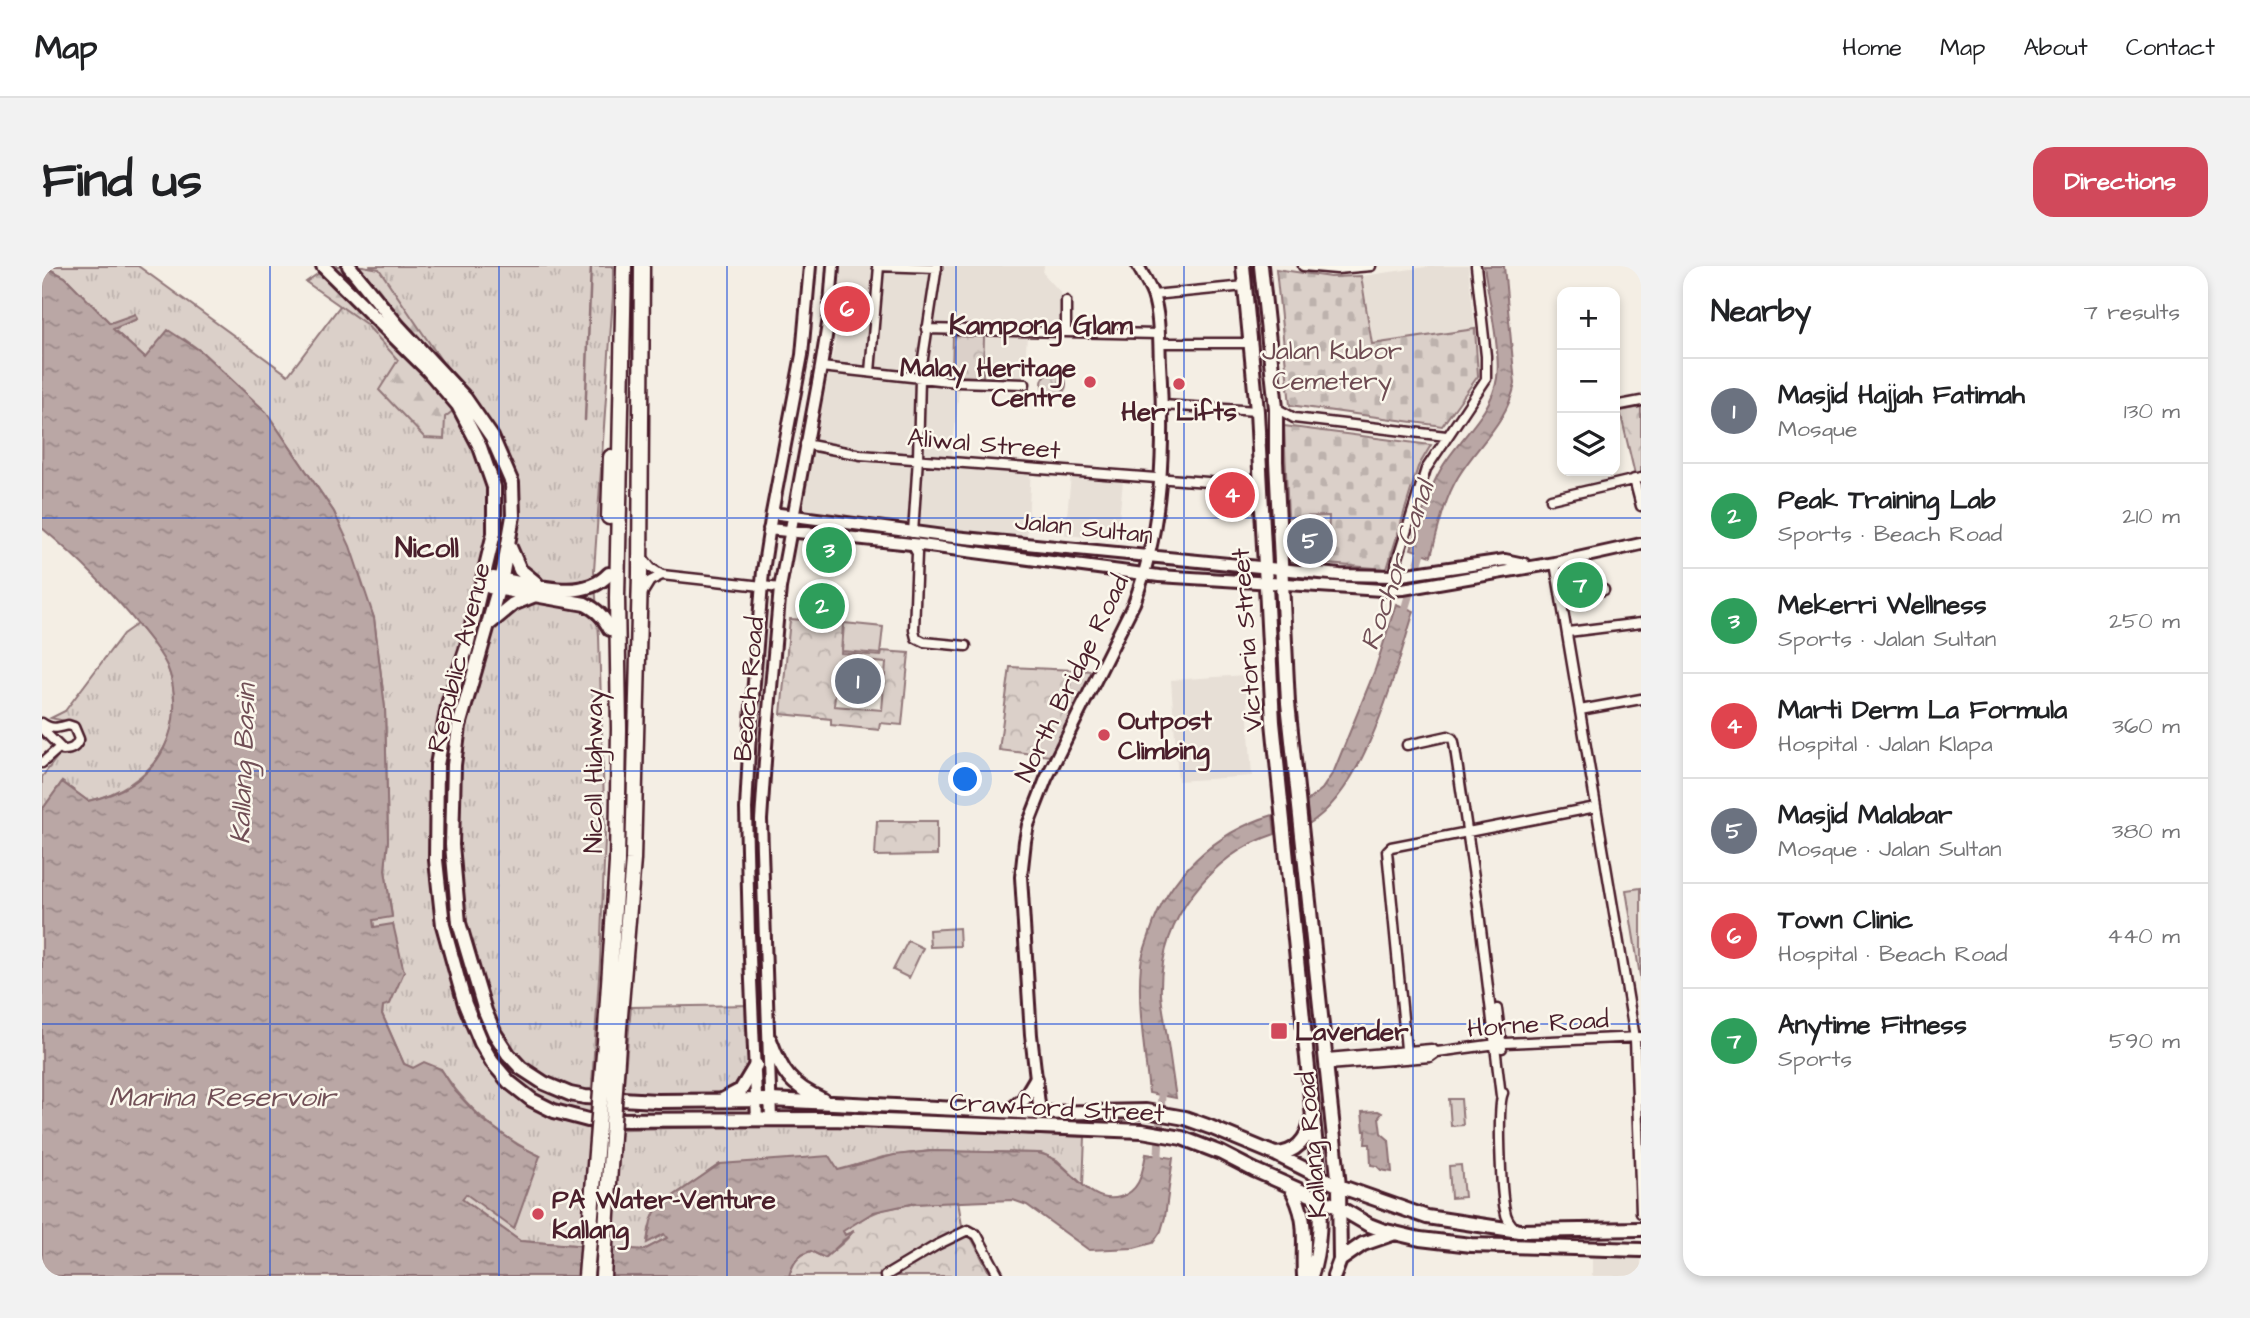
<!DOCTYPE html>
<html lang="en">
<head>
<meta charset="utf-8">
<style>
	body { margin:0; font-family:"Architects Daughter",sans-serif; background:#f2f2f2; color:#202124 }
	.controls { position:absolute; right:21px; top:21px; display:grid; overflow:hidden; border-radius:14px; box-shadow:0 4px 10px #0003 }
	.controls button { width:63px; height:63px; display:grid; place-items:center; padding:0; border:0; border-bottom:2px solid #e0e0e0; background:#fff; color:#202124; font:35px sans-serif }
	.you { position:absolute; left:924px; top:514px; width:24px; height:24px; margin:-18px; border:5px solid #fff; border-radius:50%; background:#1a73e8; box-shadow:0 0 0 10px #1a73e833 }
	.badge { display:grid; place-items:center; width:46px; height:46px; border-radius:50%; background:#d1495b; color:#fff; font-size:23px; font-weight:700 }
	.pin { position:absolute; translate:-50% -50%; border:4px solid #fff; box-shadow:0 2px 7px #0006 }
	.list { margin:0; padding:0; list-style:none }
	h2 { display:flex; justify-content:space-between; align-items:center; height:91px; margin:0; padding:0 28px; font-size:30px }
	h2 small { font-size:23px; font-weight:400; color:#757577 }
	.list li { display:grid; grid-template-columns:46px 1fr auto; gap:21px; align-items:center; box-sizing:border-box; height:105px; padding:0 28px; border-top:2px solid #e0e0e0 }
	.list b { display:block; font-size:26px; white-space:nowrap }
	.list p { margin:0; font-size:23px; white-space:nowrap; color:#757577 }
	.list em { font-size:23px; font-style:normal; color:#757577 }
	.icon { flex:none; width:38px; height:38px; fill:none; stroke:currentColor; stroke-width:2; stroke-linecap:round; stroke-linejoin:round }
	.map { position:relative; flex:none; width:1599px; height:1010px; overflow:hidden; border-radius:21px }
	header { display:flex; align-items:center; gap:42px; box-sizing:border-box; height:98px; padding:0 35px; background:#fff; border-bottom:2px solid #e0e0e0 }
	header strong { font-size:33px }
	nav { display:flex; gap:38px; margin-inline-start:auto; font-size:24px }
	.intro { display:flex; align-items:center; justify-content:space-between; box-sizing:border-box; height:168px; padding:0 42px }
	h1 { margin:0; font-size:49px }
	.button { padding:18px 32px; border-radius:21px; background:#d1495b; color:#fff; font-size:24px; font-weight:700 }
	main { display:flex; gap:42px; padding:0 42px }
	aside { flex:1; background:#fff; border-radius:21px; box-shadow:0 4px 10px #0003 }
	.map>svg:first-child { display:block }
</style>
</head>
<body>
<header>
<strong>Map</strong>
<nav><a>Home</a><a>Map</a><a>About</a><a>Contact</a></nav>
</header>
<div class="intro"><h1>Find us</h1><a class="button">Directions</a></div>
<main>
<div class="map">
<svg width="1599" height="1010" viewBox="0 0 1599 1010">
	<defs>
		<pattern id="grass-tufts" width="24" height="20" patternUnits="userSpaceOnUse" patternTransform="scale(1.75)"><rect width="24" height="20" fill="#dbd0c9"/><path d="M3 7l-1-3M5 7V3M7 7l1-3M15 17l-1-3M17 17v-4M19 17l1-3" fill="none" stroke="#bdb2ad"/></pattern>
		<pattern id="forest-firs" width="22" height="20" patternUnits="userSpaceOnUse" patternTransform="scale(1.75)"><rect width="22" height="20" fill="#dbd0c9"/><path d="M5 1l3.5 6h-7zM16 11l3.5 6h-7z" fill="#bdb2ad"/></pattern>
		<pattern id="cemetery-stones" width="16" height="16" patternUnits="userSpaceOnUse" patternTransform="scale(1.75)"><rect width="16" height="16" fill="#dbd0c9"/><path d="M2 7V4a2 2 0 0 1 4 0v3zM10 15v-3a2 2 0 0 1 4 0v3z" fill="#bdb2ad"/></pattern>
		<pattern id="park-crowns" width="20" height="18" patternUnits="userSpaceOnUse" patternTransform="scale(1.75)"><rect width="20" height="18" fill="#dbd0c9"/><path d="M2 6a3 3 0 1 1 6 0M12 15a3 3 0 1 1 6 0" fill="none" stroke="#bdb2ad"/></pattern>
		<pattern id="water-ripples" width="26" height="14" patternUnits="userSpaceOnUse" patternTransform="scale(1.75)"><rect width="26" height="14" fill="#baa7a5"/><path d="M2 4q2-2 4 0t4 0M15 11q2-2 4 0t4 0" fill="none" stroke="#998787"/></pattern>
	</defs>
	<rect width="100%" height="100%" fill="#f4eee4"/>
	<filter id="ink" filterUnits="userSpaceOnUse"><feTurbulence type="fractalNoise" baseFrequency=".0143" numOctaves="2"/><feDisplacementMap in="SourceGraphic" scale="14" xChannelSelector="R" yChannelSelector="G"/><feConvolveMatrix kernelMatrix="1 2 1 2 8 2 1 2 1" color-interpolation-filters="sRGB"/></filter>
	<g filter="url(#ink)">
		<!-- built -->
		<path fill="#e7dfd6" d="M796 0H1002L1001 7 1019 27 1027 68 985 71 981 123 918 114 909 199 989 204 985 273 758 247 796 63Z
			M1391 0H1426L1433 62 1331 77 1320 10Z
			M1029 210 1081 215 1075 274 1023 269Z
			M1203 409 1210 510 1136 515 1129 414Z
			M1599 990V1010H1550V991Z"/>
		<!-- grass -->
		<path fill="url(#grass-tufts)" stroke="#92787a" stroke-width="2" d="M1 0H96L246 109 328 0H571V30L552 305 557 370 563 573 558 696 547 864 718 860 827 861 1043 871 1041 919 1015 894 999 887 887 885 841 891 796 905 678 898 627 933 613 946 607 963 605 976 622 968 625 972 602 984 478 975 420 934 424 928 498 890C456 870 424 842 399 803L371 802 362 798 340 748 341 740 331 654 350 650 343 604 346 574 343 442 332 352 322 326 292 246 224 146 160 86 142 73 103 92 71 63 95 53 68 57 23 11Z
			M1000 118a12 12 0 1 1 24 0a12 12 0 1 1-24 0Z
			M95 358C106 371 120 386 126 402 149 467 110 521 46 535L20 516 0 544V511L16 490C30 490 36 488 43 474 36 455 27 456 9 452L23 445 81 368Z
			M710 739 715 835 581 828 589 741Z"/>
		<!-- forest -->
		<path fill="url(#forest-firs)" stroke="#92787a" stroke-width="2" d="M287 0H321L337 3 403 100 416 141 403 151 402 173 383 172 337 124 356 94 324 58 264 16Z"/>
		<!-- cemetery -->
		<path fill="url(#cemetery-stones)" stroke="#92787a" stroke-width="2" d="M1234 3 1288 11 1319 10 1330 78 1433 63 1436 110 1400 160 1248 139Z
			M1242 160 1389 179 1376 201 1345 303 1285 298 1287 250 1246 251Z"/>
		<!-- park -->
		<path fill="url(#park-crowns)" stroke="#92787a" stroke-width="2" fill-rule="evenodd" d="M911 70 942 71 941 111 910 110Z
			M1599 141V212L1594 213 1578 145Z
			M748 353 801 357 799 387 839 390 840 385 867 387 860 459 838 457 837 464 789 459V453L739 448ZM797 393 844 397 840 444 792 440Z
			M968 401 1053 405 1008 490 957 484Z
			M835 555H895V589L833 590Z
			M916 935 921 966 929 971 949 1010H747C751 997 756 989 769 985L783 992C791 984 805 976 810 966L803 969 800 965 823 951 839 944 869 938Z"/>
		<!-- pitch -->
		<path fill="#dbd0c9" stroke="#92787a" stroke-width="2" d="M802 357 841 361 838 388 800 385Z
			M1599 622V716L1584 624Z
			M917 662 918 680 888 681 887 664Z
			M866 675 881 682 867 712 851 704Z
			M1419 833 1421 859 1409 860 1407 833Z
			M1419 899 1422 931 1409 932 1407 900Z"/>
		<!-- water -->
		<path fill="url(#water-ripples)" stroke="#8d7174" stroke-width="2" d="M1 0 23 11 68 57 93 48 95 53 71 63 103 92 126 64 160 86 224 146 292 246 308 280 332 352 343 442 346 574 343 604 350 651 331 654 332 661 351 658 362 706 348 738 341 740 340 748 362 798 371 802 382 796 399 803 413 825 439 853 476 879 498 890 472 963 424 928 420 933 478 975 602 984 625 972 622 968 605 977 609 955 613 946 627 933 678 898 787 890 796 904 852 889 891 885 995 887C1027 891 1043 941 1078 931 1099 925 1100 906 1104 888L1131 892 1123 951 1119 965 1111 977 1092 982 1047 984 985 939 971 934 869 938 832 946 801 965 803 969 812 965 783 992 769 985C755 989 751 997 747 1010H0V544L20 516 46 535C78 528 107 513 122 482 134 458 136 426 125 400 119 387 109 375 101 365 70 326 37 293 0 262Z
			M1442 0H1462L1473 118C1464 158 1436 178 1416 211 1402 234 1396 264 1389 290L1369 283C1378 257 1385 227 1399 203 1416 173 1450 148 1455 112 1459 85 1446 29 1442 0Z
			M1354 338 1372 345C1352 409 1324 524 1265 559L1263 537 1280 523 1292 505 1333 404Z
			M1231 549 1233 568C1168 589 1119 653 1119 721 1118 733 1122 746 1123 758 1127 783 1130 807 1134 832L1107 827C1103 785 1095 740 1099 698 1100 688 1105 677 1108 667 1126 610 1173 566 1231 549Z
			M1336 845 1340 847 1337 851 1339 867 1347 874 1350 906 1339 904 1335 900 1329 899 1328 878H1323L1324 865H1322L1320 846Z"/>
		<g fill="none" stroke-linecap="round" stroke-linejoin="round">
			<!-- stream -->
			<path stroke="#8d7174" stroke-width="2.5" d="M543 154 549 0"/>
			<!-- canal -->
			<path stroke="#baa7a5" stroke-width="8" d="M1361 349 1382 278
				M1116 898 1120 820"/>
			<!-- street casing -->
			<g stroke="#4a1f2b" stroke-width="13">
				<path id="street" d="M835 0 895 2
					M1261 0 1295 3 1329 0
					M1111 29 1203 20
					M884 63 1116 68
					M1024 66V35
					M1117 77H1210
					M779 101 915 116 983 118
					M828 106 837 0
					M1120 139 1215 145
					M1573 140 1599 135
					M1234 142 1252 152 1404 170
					M763 178 819 189 1217 220
					M1592 213 1599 240
					M1509 233 1599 212
					M871 267 876 192 878 112 895 0
					M870 278 875 287 872 364 874 372 882 376 924 380
					M600 291 609 302 620 309 738 322
					M1513 297 1593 772 1599 947
					M1349 323 1355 295 1384 203 1444 113V90L1434 0
					M600 328 608 315 620 309
					M1520 333 1562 324
					M1526 366 1599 357
					M1538 444 1599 433
					M0 457C10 464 15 462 26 459L32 461 37 473C34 481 30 484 21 484L0 463
					M1365 479 1406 470 1410 472 1412 476 1436 638 1459 830
					M0 497 17 482
					M1455 743 1460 782
					M1285 792 1389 783 1395 786 1462 777 1599 771
					M1365 793 1345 585 1349 581 1554 541
					M1286 799 1388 791 1395 786
					M1461 827C1455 840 1459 927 1463 944 1464 952 1468 958 1474 963
					M843 1010 895 979 926 964 935 969 957 1010"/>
			</g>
			<!-- secondary casing -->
			<g stroke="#4a1f2b" stroke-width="16">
				<path id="secondary" d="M730 247 902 270 1298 309 1352 310 1463 294 1482 298
					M727 263 879 279 1117 310 1340 324 1361 323 1513 297 1599 278
					M998 847 989 769 979 611 983 575 986 559 1004 513 1092 337C1121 262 1123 178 1118 98 1117 77 1118 50 1111 29 1107 19 1101 9 1096 0
					M715 854 707 668 704 543 708 466 721 305 730 247 760 89 768 0
					M729 854 719 554 725 466 738 322 779 101 787 52 791 0"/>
			</g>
			<!-- primary casing -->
			<g stroke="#4a1f2b" stroke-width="18">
				<path id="primary" d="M281 0 386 104 416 139 438 181 452 221V267L424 384 407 435 395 499 394 594 401 659 423 738 439 777 450 796 467 816 490 834 512 845 546 854 790 853 1100 865 1140 872 1179 887 1212 904 1298 942 1327 959 1340 964 1378 973 1429 979 1599 984
					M307 0 356 60 423 132 450 171 470 217 471 250 461 306 417 460 412 499 410 579 417 657 443 745 453 768 466 788 479 802 502 817 528 828 543 831 615 835 728 834 998 847 1104 845 1143 852 1168 861 1233 888 1297 920 1385 951 1477 965 1599 963
					M1201 0 1215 145 1231 456 1277 911C1278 944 1280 978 1269 1010
					M1219 0 1234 142V195L1246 437 1297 920 1298 994 1292 1010
					M467 279 478 304 494 317
					M451 312C487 317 539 338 567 308
					M448 321 543 338C555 344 561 350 568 363
					M448 357 471 338 491 330
					M728 774C740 807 748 819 781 834
					M680 834 699 824 714 799
					M968 845 982 833 994 813
					M1233 888C1253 888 1266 873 1269 854
					M1248 920C1268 956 1260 973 1262 1010
					M1298 994 1321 978 1353 967"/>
			</g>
			<!-- highway casing -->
			<g stroke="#4a1f2b" stroke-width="19">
				<path id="highway" d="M567 251 569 191
					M577 762 591 594 598 308 600 0
					M564 763 575 597 577 463 575 332 582 0"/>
			</g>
			<!-- street -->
			<use href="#street" stroke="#fbf7ec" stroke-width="8"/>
			<!-- secondary -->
			<use href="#secondary" stroke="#fbf7ec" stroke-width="10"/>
			<!-- primary -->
			<use href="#primary" stroke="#fbf7ec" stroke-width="12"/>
			<!-- highway -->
			<use href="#highway" stroke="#fbf7ec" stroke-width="14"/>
			<!-- highway-bridge casing -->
			<g stroke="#4a1f2b" stroke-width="19" stroke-linecap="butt">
				<path id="highway-bridge" d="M544 1010 564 763
					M561 1010 577 762"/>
			</g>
			<!-- highway-bridge -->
			<use href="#highway-bridge" stroke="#fbf7ec" stroke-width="14"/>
		</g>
	</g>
	<!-- grid -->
	<path fill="none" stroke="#1d4ed8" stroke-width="2" stroke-opacity="0.55" d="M228 0V1010M457 0V1010M685 0V1010M914 0V1010M1142 0V1010M1371 0V1010M0 252H1599M0 505H1599M0 758H1599"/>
	<!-- markers -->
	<g fill="#d1495b" stroke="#fbf7ec" stroke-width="2.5">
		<circle cx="1048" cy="116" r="7"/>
		<circle cx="1137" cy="118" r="7"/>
		<circle cx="1062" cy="469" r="7"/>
		<rect x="1228" y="756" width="18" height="18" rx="3.5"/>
		<circle cx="496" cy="948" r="7"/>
	</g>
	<g text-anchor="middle" stroke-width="5" stroke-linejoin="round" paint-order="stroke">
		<!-- park labels -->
		<g font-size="26" fill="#6e4b52" stroke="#fbf7ec">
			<text x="1290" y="93">Jalan Kubor<tspan x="1290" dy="30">Cemetery</tspan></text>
		</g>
		<!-- poi labels -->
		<g font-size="26" font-weight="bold" fill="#4a1f2b" stroke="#fbf7ec" text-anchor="start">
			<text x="1034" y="110" text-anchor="end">Malay Heritage<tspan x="1034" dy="30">Centre</tspan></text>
			<text x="1137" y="154" text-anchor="middle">Her Lifts</text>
			<text x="1076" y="463">Outpost<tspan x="1076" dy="30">Climbing</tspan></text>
			<text x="1253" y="774">Lavender</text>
			<text x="510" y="942">PA Water-Venture<tspan x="510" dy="30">Kallang</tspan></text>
		</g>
		<!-- street labels -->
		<g font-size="26" fill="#4a1f2b" stroke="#fbf7ec">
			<text transform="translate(942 177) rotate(5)" y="9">Aliwal Street</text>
			<text transform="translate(1042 261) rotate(6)" y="9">Jalan Sultan</text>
			<text transform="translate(1204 374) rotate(-94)" y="9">Victoria Street</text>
			<text transform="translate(416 391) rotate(-76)" y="9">Republic Avenue</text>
			<text transform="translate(1029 412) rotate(-64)" y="9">North Bridge Road</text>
			<text transform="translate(706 423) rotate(-85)" y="9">Beach Road</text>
			<text transform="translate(551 505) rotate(-90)" y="9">Nicoll Highway</text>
			<text transform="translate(1496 757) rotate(-4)" y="9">Horne Road</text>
			<text transform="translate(1015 841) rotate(3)" y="9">Crawford Street</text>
			<text transform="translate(1269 879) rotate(-95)" y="9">Kallang Road</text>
		</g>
		<!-- neighbourhood labels -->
		<g font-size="28" font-weight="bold" fill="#4a1f2b" stroke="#fbf7ec">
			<text x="999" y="68">Kampong Glam</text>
			<text x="385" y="291">Nicoll</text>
		</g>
		<!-- water labels -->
		<g font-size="28" font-style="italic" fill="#714f56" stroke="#fbf7ec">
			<text transform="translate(1354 299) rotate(-71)" y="10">Rochor Canal</text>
			<text transform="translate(200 498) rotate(-88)" y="10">Kallang Basin</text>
			<text x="180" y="840">Marina Reservoir</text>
		</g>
	</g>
</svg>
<div class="controls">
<button>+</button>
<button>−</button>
<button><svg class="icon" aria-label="layers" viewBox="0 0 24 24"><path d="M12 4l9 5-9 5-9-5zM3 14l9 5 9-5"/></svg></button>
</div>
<div class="you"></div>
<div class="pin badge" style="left:816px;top:415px;background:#6b7280">1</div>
<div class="pin badge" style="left:780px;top:340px;background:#2e9e5b">2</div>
<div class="pin badge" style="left:787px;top:284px;background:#2e9e5b">3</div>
<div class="pin badge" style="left:1190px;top:229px;background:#e0444e">4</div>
<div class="pin badge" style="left:1268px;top:275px;background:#6b7280">5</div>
<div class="pin badge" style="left:805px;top:43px;background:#e0444e">6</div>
<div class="pin badge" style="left:1538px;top:319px;background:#2e9e5b">7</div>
</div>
<aside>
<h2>Nearby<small>7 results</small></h2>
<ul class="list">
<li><span class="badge" style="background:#6b7280">1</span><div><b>Masjid Hajjah Fatimah</b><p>Mosque</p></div><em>130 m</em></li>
<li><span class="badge" style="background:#2e9e5b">2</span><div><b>Peak Training Lab</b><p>Sports · Beach Road</p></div><em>210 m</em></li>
<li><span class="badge" style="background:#2e9e5b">3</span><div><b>Mekerri Wellness</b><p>Sports · Jalan Sultan</p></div><em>250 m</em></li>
<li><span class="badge" style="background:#e0444e">4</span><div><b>Marti Derm La Formula</b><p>Hospital · Jalan Klapa</p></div><em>360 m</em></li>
<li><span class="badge" style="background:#6b7280">5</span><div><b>Masjid Malabar</b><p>Mosque · Jalan Sultan</p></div><em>380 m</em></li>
<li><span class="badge" style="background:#e0444e">6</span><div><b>Town Clinic</b><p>Hospital · Beach Road</p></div><em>440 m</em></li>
<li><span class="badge" style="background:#2e9e5b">7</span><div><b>Anytime Fitness</b><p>Sports</p></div><em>590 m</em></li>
</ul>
</aside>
</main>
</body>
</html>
